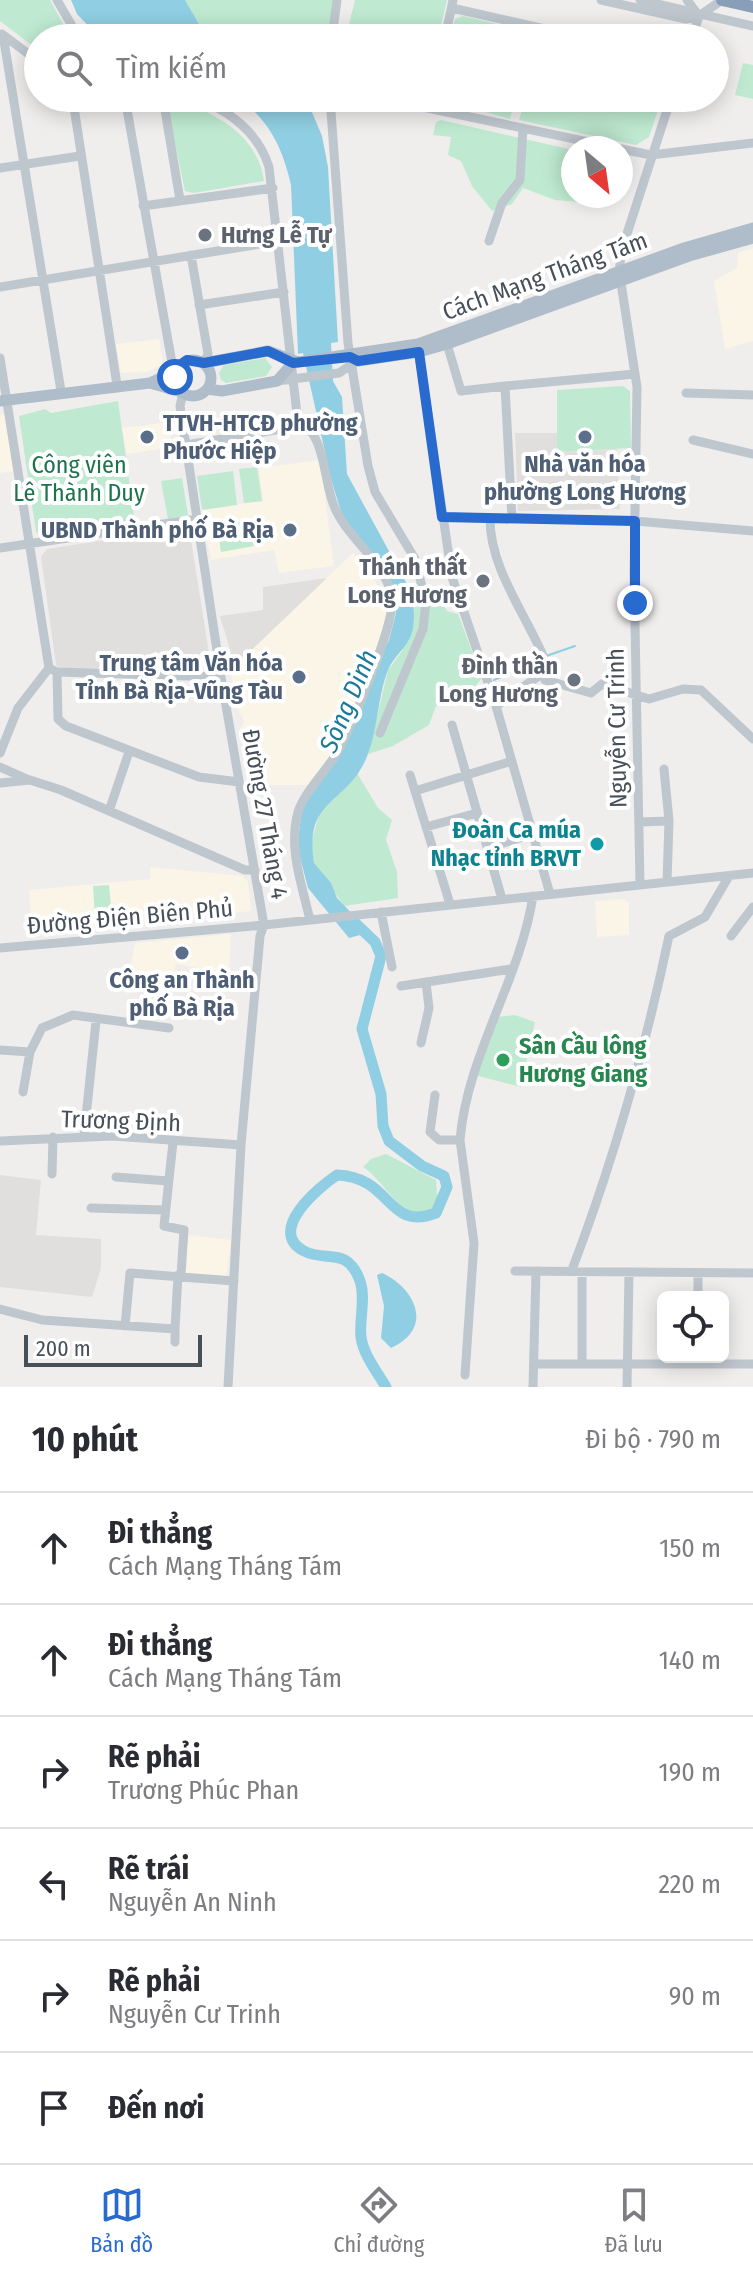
<!DOCTYPE html>
<html lang="vi">
<head>
<meta charset="utf-8">
<style>
	body { margin:0; font-family:"Fira Sans Condensed",sans-serif; background:#f2f2f3; color:#2b2b33 }
	.controls { position:absolute; right:24px; bottom:24px; display:grid; overflow:hidden; border-radius:12px; box-shadow:0 4px 20px #0003 }
	.controls button { width:72px; height:72px; display:grid; place-items:center; padding:0; border:0; border-bottom:2px solid #e1e1e2; background:#fff; color:#2b2b33; font:40px sans-serif }
	.compass { position:absolute; left:561px; top:136px; width:72px; height:72px; border-radius:50%; background:#fff; box-shadow:0 4px 20px #0003; rotate:151deg }
	.scale { position:absolute; left:24px; bottom:20px; width:178px; box-sizing:border-box; padding-left:8px; border:4px solid #475059; border-top:0; font-size:22px; line-height:28px; white-space:nowrap; color:#475059; -webkit-text-stroke:6px #fff; paint-order:stroke }
	.stop { position:absolute; width:24px; height:24px; margin:-18px; border:6px solid #296ace; border-radius:50%; background:#fff }
	.stop.end { background:#296ace; border-color:#fff; box-shadow:0 2px 8px #0008 }
	.list { margin:0; padding:0; list-style:none }
	h2 { display:flex; justify-content:space-between; align-items:center; height:104px; margin:0; padding:0 32px; font-size:34px }
	h2 small { font-size:26px; font-weight:400; color:#7c7c81 }
	.list li { display:grid; grid-template-columns:52px 1fr auto; gap:24px; align-items:center; box-sizing:border-box; height:112px; padding:0 32px; border-top:2px solid #e1e1e2 }
	.list b { display:block; font-size:30px; white-space:nowrap }
	.list p { margin:0; font-size:26px; white-space:nowrap; color:#7c7c81 }
	.list em { font-size:26px; font-style:normal; color:#7c7c81 }
	.icon { flex:none; width:44px; height:44px; fill:none; stroke:currentColor; stroke-width:2; stroke-linecap:round; stroke-linejoin:round }
	.map { position:relative; flex:none; width:753px; height:1387px; overflow:hidden }
	.search { position:absolute; background:#fff; box-shadow:0 4px 20px #0003; left:24px; right:24px; top:24px; height:88px; display:flex; align-items:center; gap:20px; box-sizing:border-box; padding:0 28px; border-radius:44px; color:#7c7c81; font-size:30px }
	.sheet { height:776px; background:#fff }
	nav { display:flex; justify-content:space-around; align-items:center; box-sizing:border-box; height:112px; border-top:2px solid #e1e1e2; background:#fff; font-size:22px; color:#7c7c81 }
	nav a { display:grid; justify-items:center; gap:4px }
	nav .on { color:#296ace }
	.map>svg:first-child { display:block }
</style>
</head>
<body>
<div class="map">
<svg width="753" height="1387" viewBox="0 0 753 1387">
	<rect width="100%" height="100%" fill="#f0eded"/>
	<!-- commercial -->
	<path fill="#faf5e7" d="M753 248V341L725 349 714 281 737 268 738 253Z
		M159 339 163 364 147 372 121 373 116 344Z
		M5 414 14 471 0 473V415Z
		M169 422 172 447 127 454 122 428Z
		M320 460 334 566 279 573 274 550 211 560 201 509 263 501 259 468Z
		M353 553 376 582 388 611 385 630 340 742 313 785H250L240 729 244 722 235 701 231 668Z
		M150 867 243 876 248 882 251 911 32 934 29 890 150 879Z
		M623 899 629 902V935L597 937 595 901Z
		M231 934 229 974 176 964 170 986 126 994 135 943Z
		M188 1235 231 1240 226 1278 184 1273Z"/>
	<!-- education -->
	<path fill="#e1dede" d="M515 433H557V452L617 449 620 509 518 511Z
		M182 528 190 534 209 653 174 658V668L60 669 56 665 41 557 47 549Z
		M327 578 235 666 220 616 263 610V587Z
		M0 1175 41 1180 36 1235 101 1239V1268L92 1297 0 1287Z"/>
	<!-- green -->
	<path fill="#bfead1" d="M0 0H50L71 38H38V50L0 21Z
		M185 0H335L330 38H218L199 24Z
		M355 0H447L438 38H360L349 24Z
		M463 16 558 38H450L455 19Z
		M743 63 753 65V99L735 95Z
		M174 98C214 113 258 134 264 181L194 193 185 191 166 100Z
		M478 98H662L649 137 636 145 519 120 525 100 515 99 510 119 476 109Z
		M441 120 573 150V196H593V203L555 200 523 188 512 204 492 211 472 186 461 161 448 155 451 137 433 135 436 122Z
		M265 358 272 367 266 376 226 383 221 380 219 373 224 365Z
		M623 386 630 391 631 448 557 452V390Z
		M118 401 135 523 43 537 36 532 19 416 45 409 51 413Z
		M257 467 262 501 244 503 239 469Z
		M233 471 237 505 202 510 197 476Z
		M182 478 188 515 168 519 161 481Z
		M249 520 254 546 221 552 217 525Z
		M419 582C428 594 440 598 447 611L458 614 482 678 461 704 436 706 429 725 393 746 368 754 388 670 402 651 415 605 408 586Z
		M357 773 378 808 392 820 386 840 397 872 398 898 344 906 314 863 311 843 320 812Z
		M109 885 112 916 95 918 93 886Z
		M515 1015 535 1022 521 1087 475 1075 497 1017Z
		M386 1154 436 1180 438 1204C412 1241 384 1178 363 1167L371 1159Z"/>
	<!-- water -->
	<path fill="#90cfe3" d="M71 0H185L199 24 218 38H100L77 14Z
		M238 98H306L322 136 328 167 338 342 331 343 333 381 342 397 347 474 408 586C414 601 415 612 413 628 410 646 395 654 388 670 377 698 378 732 366 759 345 806 304 798 314 863L331 883 337 898 362 924 360 935 349 938 308 888 297 846 302 810 389 640 396 613 395 599 343 518 331 479 303 353 298 354 291 185C283 149 269 119 238 98Z
		M382 1273C415 1288 435 1328 391 1348L381 1338 384 1306 377 1275Z"/>
	<g fill="none" stroke-linecap="round" stroke-linejoin="round">
		<!-- stream -->
		<path stroke="#90cfe3" stroke-width="2" d="M546 656 575 646
			M494 680 540 660"/>
		<!-- river -->
		<path stroke="#90cfe3" stroke-width="11" d="M351 919 375 942 381 956 362 1029 381 1094 383 1126 389 1141 422 1166 444 1176 447 1187 436 1213C386 1232 393 1177 337 1175 319 1187 266 1231 304 1251 326 1263 347 1245 360 1281 366 1298 359 1320 361 1337 363 1354 377 1372 386 1387"/>
		<!-- minor -->
		<path stroke="#bfc7ce" stroke-width="9" d="M57 0 79 38
			M601 0 686 19 699 16
			M640 0 753 26
			M687 0 699 16
			M452 8 585 38
			M2 34 38 61
			M3 35 61 391
			M332 38 337 0
			M445 38 453 0
			M692 38 699 16 722 0
			M71 98H88
			M125 98 172 363 178 367
			M163 98 180 200
			M196 98C230 111 258 132 269 167L298 423
			M330 98 348 343 368 466 375 492 415 559 426 602 423 629 380 733
			M380 98 617 148
			M73 101 117 385
			M621 149 651 155 753 143
			M0 168 80 156
			M143 206 273 188
			M489 241 502 203 520 180 523 128
			M191 255 208 354 204 363
			M619 271 622 249 671 98
			M621 283 637 387 634 573 640 885
			M0 287 278 241
			M199 305 284 292
			M447 344 461 391 505 386
			M418 347 452 577 496 706 550 894
			M0 358 49 668 57 672 58 719 66 726 199 777 239 782
			M277 381 339 373 354 363
			M183 393 180 406 221 677 264 925 260 936 241 1145 228 1387
			M686 393 753 395
			M298 419C326 435 323 479 334 506 347 539 387 563 392 598 395 625 350 730 335 756 324 773 304 793 298 812 288 848 302 885 310 920
			M693 440 753 454
			M186 445 305 425
			M442 517 635 521 753 531
			M490 519C490 566 522 609 541 651 547 661 541 670 545 680L591 693 602 684 649 699 683 689 701 690 753 739
			M512 519 505 386 635 374
			M0 548 197 519
			M57 672 221 677
			M496 706 543 673
			M452 725 502 899
			M0 753 18 708 49 668
			M0 767 27 779
			M664 769 669 821 667 882
			M410 775 450 904
			M0 783 30 780 61 790 245 870H255
			M415 791 512 761
			M109 811 129 752
			M639 822 669 821
			M426 827 477 813
			M487 848 533 834
			M381 912 392 967
			M731 936 753 907
			M0 948 264 925 753 873
			M401 986 511 969
			M421 1043 429 1008 426 982
			M0 1050 30 1052 42 1028 73 1015 169 1028
			M23 1092 30 1052
			M435 1095 430 1132 439 1140H460
			M84 1136 96 1021
			M0 1141 113 1136 241 1145
			M173 1142 164 1226 184 1230 181 1275
			M52 1174 53 1137
			M116 1177 168 1181
			M91 1208 164 1210
			M573 1267C614 1159 645 1050 669 936L705 917 729 876
			M515 1271 753 1273
			M698 1273V1297
			M0 1309 42 1320 175 1329V1342
			M125 1326 130 1273 234 1281
			M175 1329 178 1275
			M534 1364H753
			M582 1364V1272
			M465 1375 474 1243 460 1140C467 1055 520 980 533 896
			M533 1387 536 1271
			M627 1387 629 1273"/>
		<!-- major -->
		<path stroke="#afbcca" stroke-width="11" d="M350 357 358 361 419 352 447 344 689 256 753 238
			M175 378a18 18 0 1 1 36 0a18 18 0 1 1-36 0Z
			M204 363 268 351 298 362 418 344 684 248 753 228
			M150 383 181 392
			M207 389 222 391 277 381 293 363
			M0 401 150 383 176 371"/>
		<!-- highway -->
		<path stroke="#899eb8" stroke-width="12" d="M722 0 753 7"/>
	</g>
	<g fill="none" stroke-linecap="round" stroke-linejoin="round">
		<!-- route -->
		<path stroke="#296ace" stroke-width="10" d="M175 377 178 367 187 360 204 363 268 351 293 363 350 357 358 361 419 352 442 517 635 521V603"/>
	</g>
	<!-- markers -->
	<g fill="#6b7280" stroke="#fff" stroke-width="3">
		<circle cx="205" cy="235" r="8"/>
		<circle cx="483" cy="581" r="8"/>
		<circle cx="574" cy="680" r="8"/>
	</g>
	<g fill="#5c6f8a" stroke="#fff" stroke-width="3">
		<circle cx="147" cy="437" r="8"/>
		<circle cx="585" cy="437" r="8"/>
		<circle cx="290" cy="530" r="8"/>
		<circle cx="299" cy="677" r="8"/>
		<circle cx="182" cy="953" r="8"/>
	</g>
	<circle fill="#0f9aa8" stroke="#fff" stroke-width="3" cx="597" cy="844" r="8"/>
	<circle fill="#2e9e5b" stroke="#fff" stroke-width="3" cx="503" cy="1060" r="8"/>
	<g text-anchor="middle" stroke-width="8" stroke-linejoin="round" paint-order="stroke">
		<!-- worship labels -->
		<g font-size="24" font-weight="bold" fill="#5b616d" stroke="#fff" text-anchor="end">
			<text x="221" y="243" text-anchor="start">Hưng Lễ Tự</text>
			<text x="467" y="575">Thánh thất<tspan x="467" dy="28">Long Hương</tspan></text>
			<text x="558" y="674">Đình thần<tspan x="558" dy="28">Long Hương</tspan></text>
		</g>
		<!-- street labels -->
		<g font-size="24" fill="#475059" stroke="#fff">
			<text transform="translate(545 276) rotate(-20)" y="8">Cách Mạng Tháng Tám</text>
			<text transform="translate(617 728) rotate(-91)" y="8">Nguyễn Cư Trinh</text>
			<text transform="translate(265 814) rotate(80)" y="8">Đường 27 Tháng 4</text>
			<text transform="translate(130 917) rotate(-5)" y="8">Đường Điện Biên Phủ</text>
			<text transform="translate(121 1121) rotate(2)" y="8">Trương Định</text>
		</g>
		<!-- service labels -->
		<g font-size="24" font-weight="bold" fill="#4e5e75" stroke="#fff">
			<text x="163" y="431" text-anchor="start">TTVH-HTCĐ phường<tspan x="163" dy="28">Phước Hiệp</tspan></text>
			<text x="585" y="472">Nhà văn hóa<tspan x="585" dy="28">phường Long Hương</tspan></text>
			<text x="274" y="538" text-anchor="end">UBND Thành phố Bà Rịa</text>
			<text x="283" y="671" text-anchor="end">Trung tâm Văn hóa<tspan x="283" dy="28">Tỉnh Bà Rịa-Vũng Tàu</tspan></text>
			<text x="182" y="988">Công an Thành<tspan x="182" dy="28">phố Bà Rịa</tspan></text>
		</g>
		<!-- park labels -->
		<g font-size="24" fill="#1f734c" stroke="#fff">
			<text x="79" y="473">Công viên<tspan x="79" dy="28">Lê Thành Duy</tspan></text>
		</g>
		<!-- culture labels -->
		<g font-size="24" font-weight="bold" fill="#0d838f" stroke="#fff" text-anchor="end">
			<text x="581" y="838">Đoàn Ca múa<tspan x="581" dy="28">Nhạc tỉnh BRVT</tspan></text>
		</g>
		<!-- leisure labels -->
		<g font-size="24" font-weight="bold" fill="#27864d" stroke="#fff" text-anchor="start">
			<text x="519" y="1054">Sân Cầu lông<tspan x="519" dy="28">Hương Giang</tspan></text>
		</g>
		<!-- water labels -->
		<g font-size="26" font-style="italic" fill="#197a9a" stroke="#fff">
			<text transform="translate(348 701) rotate(-67)" y="9">Sông Dinh</text>
		</g>
	</g>
</svg>
<div class="controls">
<button><svg class="icon" aria-label="locate" viewBox="0 0 24 24"><circle cx="12" cy="12" r="6"/><path d="M12 2v4M12 18v4M2 12h4M18 12h4"/></svg></button>
</div>
<svg class="compass" viewBox="-18 -18 36 36"><path d="M0-13l5 13h-10z" fill="#e53935"/><path d="M0 13l5-13h-10z" fill="#7c7c81"/></svg>
<div class="scale">200 m</div>
<div class="stop" style="left:175px;top:377px"></div>
<div class="stop end" style="left:635px;top:603px"></div>
<div class="search"><svg class="icon" aria-label="search" viewBox="0 0 24 24"><circle cx="10" cy="10" r="6"/><path d="M15 15l6 6"/></svg>Tìm kiếm</div>
</div>
<section class="sheet">
<h2>10 phút<small>Đi bộ · 790 m</small></h2>
<ul class="list">
<li><svg class="icon" aria-label="ahead" viewBox="0 0 24 24"><path d="M12 20V5M6 11l6-6 6 6"/></svg><div><b>Đi thẳng</b><p>Cách Mạng Tháng Tám</p></div><em>150 m</em></li>
<li><svg class="icon" aria-label="ahead" viewBox="0 0 24 24"><path d="M12 20V5M6 11l6-6 6 6"/></svg><div><b>Đi thẳng</b><p>Cách Mạng Tháng Tám</p></div><em>140 m</em></li>
<li><svg class="icon" aria-label="right" viewBox="0 0 24 24"><path d="M7 20v-9h11M14 6l5 5-5 5"/></svg><div><b>Rẽ phải</b><p>Trương Phúc Phan</p></div><em>190 m</em></li>
<li><svg class="icon" aria-label="left" viewBox="0 0 24 24"><path d="M17 20v-9H6M10 6l-5 5 5 5"/></svg><div><b>Rẽ trái</b><p>Nguyễn An Ninh</p></div><em>220 m</em></li>
<li><svg class="icon" aria-label="right" viewBox="0 0 24 24"><path d="M7 20v-9h11M14 6l5 5-5 5"/></svg><div><b>Rẽ phải</b><p>Nguyễn Cư Trinh</p></div><em>90 m</em></li>
<li><svg class="icon" aria-label="arrive" viewBox="0 0 24 24"><path d="M6 21V4h12l-3 4 3 4H6"/></svg><div><b>Đến nơi</b></div></li>
</ul>
</section>
<nav>
<a class="on"><svg class="icon" aria-label="map" viewBox="0 0 24 24"><path d="M3 6l6-2 6 2 6-2v14l-6 2-6-2-6 2zM9 4v14M15 6v14"/></svg>Bản đồ</a>
<a><svg class="icon" aria-label="directions" viewBox="0 0 24 24"><path d="M12 3l9 9-9 9-9-9zM9 14v-3h6M13 9l2 2-2 2"/></svg>Chỉ đường</a>
<a><svg class="icon" aria-label="saved" viewBox="0 0 24 24"><path d="M7 4h10v16l-5-4-5 4z"/></svg>Đã lưu</a>
</nav>
</body>
</html>
